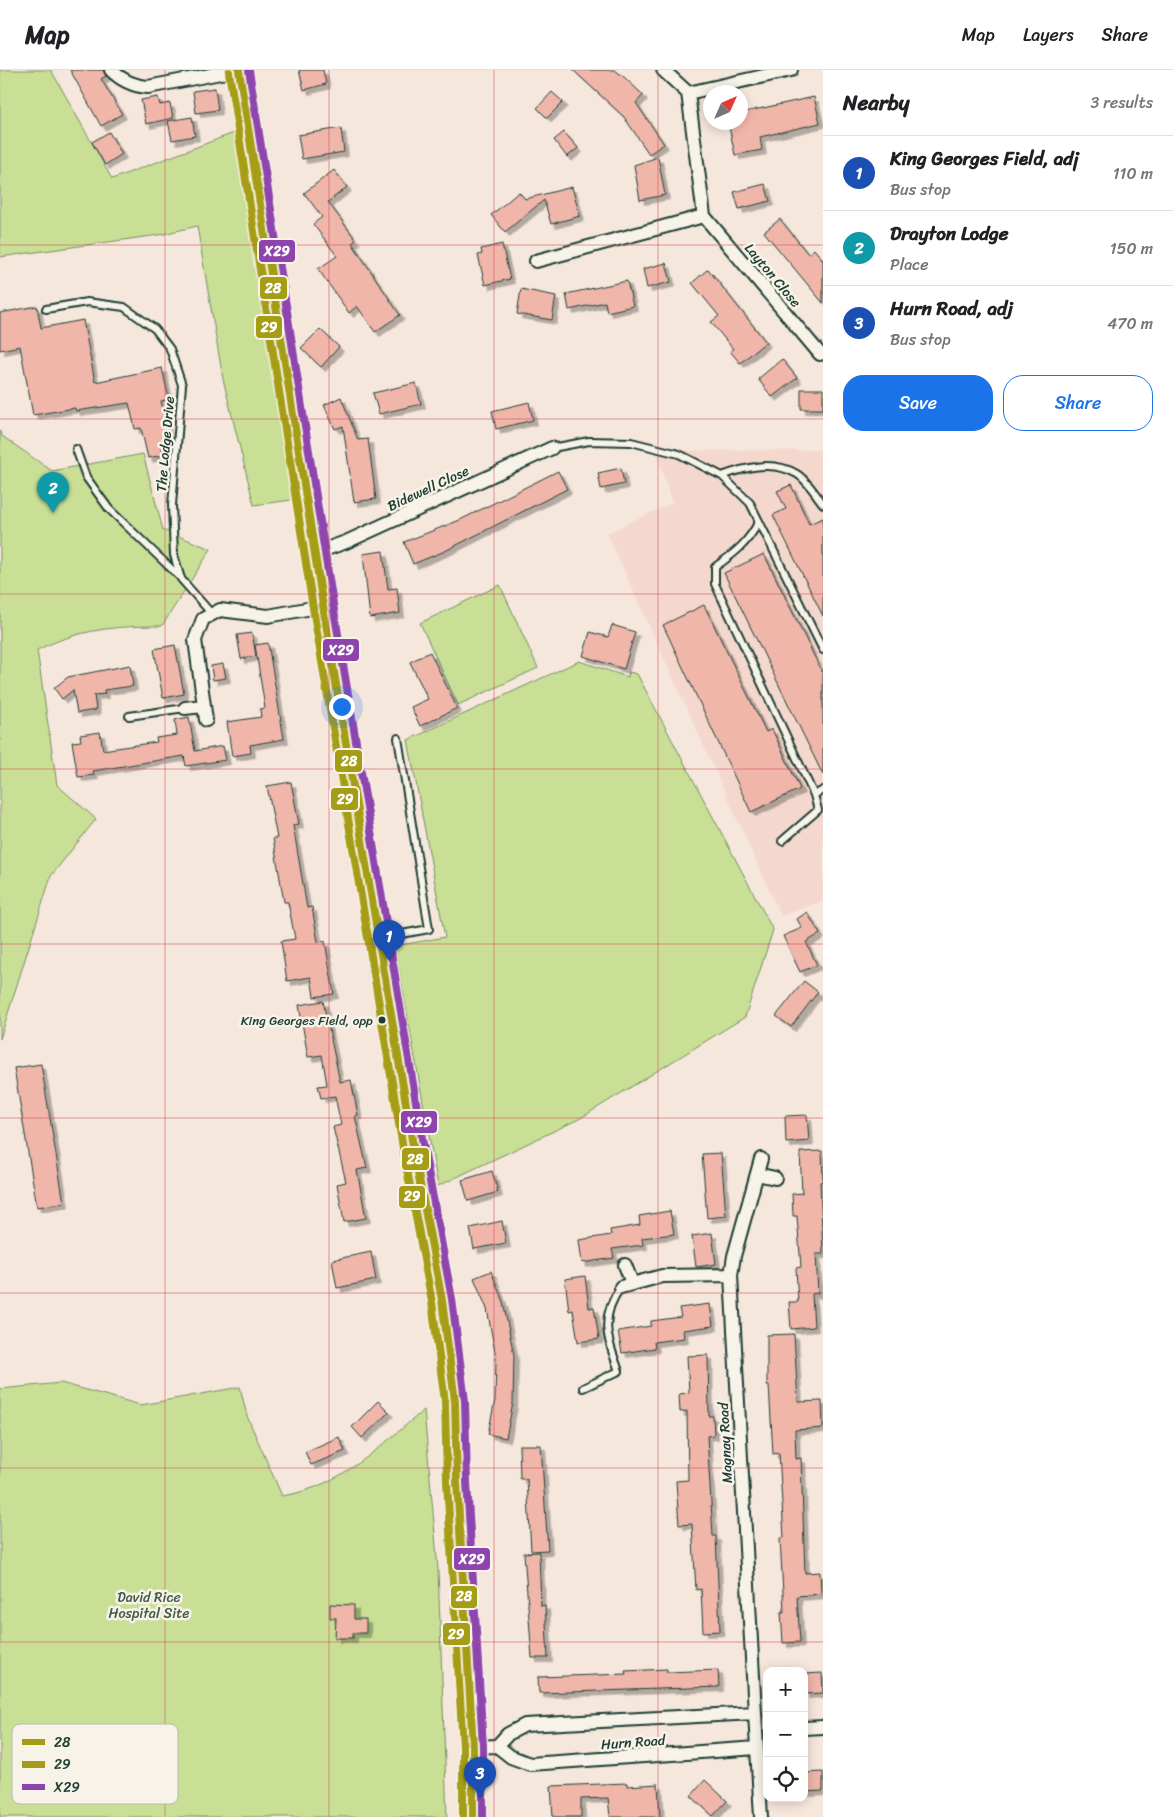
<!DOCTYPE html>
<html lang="en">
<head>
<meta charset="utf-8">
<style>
	body { margin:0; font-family:Sriracha,sans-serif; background:#f6f6f6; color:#202124 }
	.controls { position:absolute; right:15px; bottom:15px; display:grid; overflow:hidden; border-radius:10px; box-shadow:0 2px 12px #0003 }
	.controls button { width:45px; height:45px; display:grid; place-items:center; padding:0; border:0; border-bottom:1px solid #e0e0e0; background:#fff; color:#202124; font:25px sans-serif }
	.compass { position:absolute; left:703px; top:15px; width:45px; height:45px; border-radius:50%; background:#fff; box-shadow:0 2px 12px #0003; rotate:45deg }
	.you { position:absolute; left:341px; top:636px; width:18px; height:18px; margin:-12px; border:4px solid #fff; border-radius:50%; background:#1a73e8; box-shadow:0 0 0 8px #1a73e833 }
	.badge { display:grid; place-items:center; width:32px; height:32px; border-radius:50%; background:#1a73e8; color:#fff; font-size:16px; font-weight:700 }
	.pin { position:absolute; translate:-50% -41px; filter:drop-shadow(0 1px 2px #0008) }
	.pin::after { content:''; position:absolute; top:26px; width:18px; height:15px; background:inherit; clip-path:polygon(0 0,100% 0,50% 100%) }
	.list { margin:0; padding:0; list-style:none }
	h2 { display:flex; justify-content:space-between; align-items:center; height:65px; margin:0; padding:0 20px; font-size:21px }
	h2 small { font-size:16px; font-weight:400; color:#757577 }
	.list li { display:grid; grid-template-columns:32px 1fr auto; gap:15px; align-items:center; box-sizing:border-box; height:75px; padding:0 20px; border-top:1px solid #e0e0e0 }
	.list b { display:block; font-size:19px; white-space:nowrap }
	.list p { margin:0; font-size:16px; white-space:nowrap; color:#757577 }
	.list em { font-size:16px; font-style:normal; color:#757577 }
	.actions { display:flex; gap:10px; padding:15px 20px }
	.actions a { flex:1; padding:11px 0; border:1px solid #1a73e8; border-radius:20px; text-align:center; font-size:18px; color:#1a73e8 }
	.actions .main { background:#1a73e8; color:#fff }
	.icon { flex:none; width:28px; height:28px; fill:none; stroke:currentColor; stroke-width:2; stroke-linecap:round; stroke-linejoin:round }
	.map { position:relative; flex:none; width:823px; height:1747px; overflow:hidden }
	header { display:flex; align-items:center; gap:30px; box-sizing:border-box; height:70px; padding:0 25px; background:#fff; border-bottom:1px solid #e0e0e0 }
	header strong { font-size:24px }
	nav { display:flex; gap:28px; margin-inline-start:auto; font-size:18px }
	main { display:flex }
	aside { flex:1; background:#fff }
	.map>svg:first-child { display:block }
</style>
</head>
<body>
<header>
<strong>Map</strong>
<nav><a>Map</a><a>Layers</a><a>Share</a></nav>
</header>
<main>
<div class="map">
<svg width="823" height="1747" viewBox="0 0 823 1747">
	<defs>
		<filter id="shadow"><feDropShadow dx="4.5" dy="4.5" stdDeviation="0" flood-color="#0004"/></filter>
	</defs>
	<rect width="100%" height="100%" fill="#f6e7dc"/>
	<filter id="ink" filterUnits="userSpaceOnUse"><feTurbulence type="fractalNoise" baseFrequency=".02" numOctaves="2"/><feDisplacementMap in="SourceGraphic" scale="10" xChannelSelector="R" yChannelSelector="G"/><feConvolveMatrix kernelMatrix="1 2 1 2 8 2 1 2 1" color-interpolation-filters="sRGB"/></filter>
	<g filter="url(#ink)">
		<!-- built -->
		<path fill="#f4d8cd" d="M823 380V831L781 846 607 463 672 433 656 381Z"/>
		<!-- green -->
		<path fill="#c9df95" stroke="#748e64" d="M0 0H51L112 109 239 61 299 429 254 435 223 309 197 156 159 165 0 187Z
			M0 361 2 366 52 401 143 384 163 460 211 479 162 556C115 556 80 559 37 580L57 715 96 749 51 806 0 969Z
			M500 515 538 598 458 635 420 553Z
			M579 591 628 607 629 602 637 604 773 860 745 947 579 1049 438 1116 395 876 445 867 408 670Z
			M61 1313 141 1335 240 1317 247 1346 282 1426C341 1417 380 1376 424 1340L438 1499 447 1747H0V1319Z"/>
		<!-- building -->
		<path fill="#f0b6aa" stroke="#1f3d34" filter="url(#shadow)" d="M70 0H103L106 6 101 9 122 44 101 56Z
			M299 0H323L326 14 304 20Z
			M573 0H615L624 7 643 25 636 33 664 74 649 84 624 47Z
			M215 18 218 40 196 43 193 21Z
			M552 22 563 32 547 48 537 38Z
			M158 27 160 35 170 33 173 48 146 54 141 30Z
			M814 27 820 53 760 67 762 80 735 85 728 52H740V43Z
			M192 47 195 66 172 70 168 51Z
			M341 58 344 82 302 89 298 65Z
			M109 62 122 84 105 95 92 72Z
			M564 62 578 78 567 87 554 70Z
			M658 87 665 125 640 130 634 95Z
			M334 100 347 117 328 132 356 170 352 173 400 245 375 262 357 236 349 243 318 199 337 186 313 154 322 147 304 123Z
			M765 114 770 131 739 139 734 122Z
			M572 117 580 146 551 154 544 130 505 162 491 145 519 122 525 129Z
			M780 149 808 184 814 179 823 190V233L764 162Z
			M502 174 510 209 485 215 478 185 482 184 481 179Z
			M666 193 671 212 647 218 643 199Z
			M708 199 766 272 740 293 730 281 733 279 711 252 719 246 692 213Z
			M627 211 633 236 607 242 605 232 569 240 566 224Z
			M521 219 556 226 552 250 517 244Z
			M37 236 41 258 83 250 95 312 162 298 169 329 161 331 170 372 161 375 163 385 148 388 141 358 135 359 129 333 76 341 75 338 33 345 20 276 0 280V243Z
			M320 259 339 277 321 297 301 278Z
			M782 289 797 308 772 327 758 309Z
			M416 313 421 334 379 344 373 323Z
			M801 319H823V339H801Z
			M341 327 358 370 368 369 376 429 354 432 343 356 335 359 324 335Z
			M529 332 533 350 496 359 492 341Z
			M621 398 624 414 601 419 598 403Z
			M558 401 567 419 445 481 413 494 404 472 460 450Z
			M791 415 809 454 823 448V546L773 445 786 439 777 421Z
			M383 481 388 519 397 518 400 543 370 548 363 484Z
			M764 484 823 604V705L724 503Z
			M704 535 766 662 772 659 800 719 751 742 663 555Z
			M612 555 635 562 624 599 583 586 590 562 608 567Z
			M252 563 256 586 241 589 237 565Z
			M268 573 284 669 250 675 251 683 232 686 227 652 261 647 260 639 265 638 255 575Z
			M175 575 184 624 163 628 154 579Z
			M430 582 457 638 420 656 411 637 428 629 410 592Z
			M223 594 226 608 213 610 211 596Z
			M130 595 133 616 104 620 105 624 94 625 96 640 77 643 73 620 62 629 54 618 68 607Z
			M189 647 195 681 223 676 226 690 186 696 184 686 93 701 94 705 78 707 72 672 81 671 80 665 100 662 103 680 157 672 156 668 177 665 175 650Z
			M291 712 299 754 293 755 307 838 312 837 318 872 325 871 334 924 314 927 311 907 287 911 281 871 295 869 288 832H284L273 768H277L267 716Z
			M807 842 820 864 806 872 817 895 800 902 783 866 802 858 797 849Z
			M804 911 818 922 791 957 776 946Z
			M323 931 340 1012 351 1010 358 1045 355 1046 367 1098 357 1100 366 1148 344 1152 337 1114 346 1112 333 1057 341 1055 335 1026 321 1028 318 1016 327 1015 322 985 308 987 299 935Z
			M41 994 64 1133 37 1137 14 998Z
			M807 1045 809 1071 786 1073 785 1046Z
			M822 1081 823 1111 820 1112 823 1184H816L818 1223 812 1224 814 1257 791 1259 789 1232H798L796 1198 801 1197 797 1146H793L792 1124 802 1123 800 1082Z
			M721 1083 726 1146 707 1148 702 1084Z
			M492 1101 498 1122 468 1131 462 1110Z
			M670 1141 674 1164 642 1168 643 1175 612 1179 614 1188 582 1193 579 1170 611 1165 610 1160 640 1155 639 1146Z
			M502 1151 506 1173 474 1179 470 1158Z
			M712 1163 716 1194 696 1197 692 1166Z
			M371 1182 376 1210 337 1218 332 1190Z
			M491 1201 503 1232 514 1285 513 1333 506 1368 488 1364 495 1330 496 1287 487 1239 474 1208Z
			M585 1206 589 1238 594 1237 599 1269 578 1272 573 1240 569 1241 565 1209Z
			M710 1234 713 1256 683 1260 684 1268 654 1272 655 1278 622 1283 618 1261 651 1256V1251L681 1247 679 1238Z
			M794 1264 798 1332 822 1331 823 1358 795 1360 796 1389 801 1388 805 1503 820 1502 821 1524 797 1526 800 1572 783 1573 781 1542H784L780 1468H784L779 1383 773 1384 769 1315H767V1265Z
			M708 1285 709 1346H713L714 1365 707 1366 713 1466H716L720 1561 703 1562 701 1519 696 1520 692 1454 679 1455 676 1411 688 1410 687 1341 680 1342 679 1324 689 1323 687 1286Z
			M378 1331 389 1342 362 1368 352 1357Z
			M339 1367 345 1381 311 1395 305 1382Z
			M519 1375H541L548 1480 531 1481 527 1409H520Z
			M539 1482 541 1536 545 1535 548 1588H532L524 1483Z
			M330 1534 354 1535V1549H366V1563H353V1568H335L336 1548H330Z
			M667 1599V1602L718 1600 719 1617 539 1623 538 1607 626 1604 625 1601Z
			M822 1603 823 1623 804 1624V1604Z
			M823 1702V1721L804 1722V1703Z
			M705 1710 727 1731 713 1746 691 1726Z
			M627 1713V1716L658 1714 660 1747H610L608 1728 581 1729V1747H553L551 1716Z"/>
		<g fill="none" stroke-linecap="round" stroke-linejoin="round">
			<!-- service casing -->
			<g stroke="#1f3d34" stroke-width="10">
				<path id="service" d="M46 239 87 232 124 237 155 259 170 279 182 315 172 435 174 485 181 509 211 543
					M552 378 589 371 631 372 679 384 722 406 750 433 823 580
					M76 379 86 407 109 439 181 508
					M722 406C746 397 773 390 797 404 807 410 816 425 823 434
					M759 451C748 473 735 483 715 497V514L814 725 823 720
					M129 646 185 638
					M782 771 818 740 814 725
					M380 868 429 859 398 668
					M583 1318 619 1301C607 1268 599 1247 621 1217"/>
			</g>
			<!-- minor casing -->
			<g stroke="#1f3d34" stroke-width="16">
				<path id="minor" d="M111 0C121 10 134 16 148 17L236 0
					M663 0 688 23 791 0
					M688 23 704 146
					M536 191 704 146 820 284
					M315 483 346 472 552 378
					M185 638 203 636
					M206 650 195 570 203 549 220 540 268 546 323 536
					M757 1104 775 1108
					M625 1195 632 1213
					M621 1217 662 1206 731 1205
					M755 1643 731 1205 734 1186 761 1089
					M804 1658 823 1657
					M473 1677 497 1676 511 1687 530 1694 757 1678 755 1643 525 1655 508 1664 497 1676
					M757 1678 761 1747"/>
			</g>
			<!-- primary casing -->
			<g stroke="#1f3d34" stroke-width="24">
				<path id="primary" d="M239 0 323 536 414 1082 442 1230 455 1331 457 1412 473 1677V1747"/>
			</g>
			<!-- service -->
			<use href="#service" stroke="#f7f3e8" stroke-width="6"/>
			<!-- minor -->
			<use href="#minor" stroke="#f7f3e8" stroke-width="12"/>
			<!-- primary -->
			<use href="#primary" stroke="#f9e181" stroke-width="20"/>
			<!-- bus-1 casing -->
			<g stroke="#f7f3e8" stroke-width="11">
				<path id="bus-1" d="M239 0 323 536 414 1082 442 1230 455 1331 457 1412 473 1677V1747"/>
			</g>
			<!-- bus-2 casing -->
			<g stroke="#f7f3e8" stroke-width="11">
				<path id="bus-2" d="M229 2 313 538 404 1084 432 1232 445 1332 447 1413 463 1677V1747"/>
			</g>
			<!-- bus-3 casing -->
			<g stroke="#f7f3e8" stroke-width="11">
				<path id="bus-3" d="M249 0 333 534 424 1080 452 1229 465 1331 467 1412 483 1676V1747"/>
			</g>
			<!-- bus-1 -->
			<use href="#bus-1" stroke="#a59d15" stroke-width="8"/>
			<!-- bus-2 -->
			<use href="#bus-2" stroke="#a59d15" stroke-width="8"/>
			<!-- bus-3 -->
			<use href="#bus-3" stroke="#8e44ad" stroke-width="8"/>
		</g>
	</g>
	<!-- grid -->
	<path fill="none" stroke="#d1495b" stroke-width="1" stroke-opacity="0.55" d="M165 0V1747M329 0V1747M494 0V1747M658 0V1747M0 175H823M0 349H823M0 524H823M0 699H823M0 874H823M0 1048H823M0 1223H823M0 1398H823M0 1572H823"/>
	<!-- markers -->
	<circle fill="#1f3d34" stroke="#f7f3e8" stroke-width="2" cx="382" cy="950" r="4.5"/>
	<g text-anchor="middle" stroke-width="5" stroke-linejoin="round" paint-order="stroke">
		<!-- bus labels -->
		<g font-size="13" fill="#1f3d34" stroke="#f7f3e8" text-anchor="end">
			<text x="373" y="955">King Georges Field, opp</text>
		</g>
		<!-- street labels -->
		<g font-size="14" fill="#1f3d34" stroke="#f7f3e8">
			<text transform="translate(773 205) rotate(50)" y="5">Layton Close</text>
			<text transform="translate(165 374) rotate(-85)" y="5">The Lodge Drive</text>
			<text transform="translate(428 418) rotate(-25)" y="5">Bidewell Close</text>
			<text transform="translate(725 1373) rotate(-93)" y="5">Magnay Road</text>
			<text transform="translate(633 1672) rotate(-4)" y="5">Hurn Road</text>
		</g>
		<!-- park labels -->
		<g font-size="14" fill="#415d47" stroke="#f7f3e8">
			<text x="149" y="1532">David Rice<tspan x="149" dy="16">Hospital Site</tspan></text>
		</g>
	</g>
	<!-- legend -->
	<rect x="12" y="1654" width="166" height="80" rx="8" fill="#f7f3e8" stroke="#b6bcb2" stroke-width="1"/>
	<rect x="22" y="1669" width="23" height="6" fill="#a59d15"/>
	<rect x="22" y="1691" width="23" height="7" fill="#a59d15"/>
	<rect x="22" y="1714" width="23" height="6" fill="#8e44ad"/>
	<g font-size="14" fill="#1f3d34">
		<text x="54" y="1677">28</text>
		<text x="54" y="1699">29</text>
		<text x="54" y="1722">X29</text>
	</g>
	<g stroke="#f7f3e8" stroke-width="2">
		<rect x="258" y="169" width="38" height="24" rx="5" fill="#8e44ad"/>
		<rect x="259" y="206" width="29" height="24" rx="5" fill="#a59d15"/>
		<rect x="255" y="245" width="28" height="24" rx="5" fill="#a59d15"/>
		<rect x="322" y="568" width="38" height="24" rx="5" fill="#8e44ad"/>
		<rect x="334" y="679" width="29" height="24" rx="5" fill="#a59d15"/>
		<rect x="330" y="717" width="29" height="24" rx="5" fill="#a59d15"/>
		<rect x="400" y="1040" width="38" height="24" rx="5" fill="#8e44ad"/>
		<rect x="401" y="1077" width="29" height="24" rx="5" fill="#a59d15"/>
		<rect x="398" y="1115" width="28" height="24" rx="5" fill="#a59d15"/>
		<rect x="453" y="1477" width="38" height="24" rx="5" fill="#8e44ad"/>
		<rect x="450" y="1515" width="28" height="24" rx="5" fill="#a59d15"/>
		<rect x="442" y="1552" width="29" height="24" rx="5" fill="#a59d15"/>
	</g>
	<g font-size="14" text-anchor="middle" font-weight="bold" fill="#fff">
		<text x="277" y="186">X29</text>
		<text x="273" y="223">28</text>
		<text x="269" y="262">29</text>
		<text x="341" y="585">X29</text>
		<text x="349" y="696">28</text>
		<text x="345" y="734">29</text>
		<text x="419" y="1057">X29</text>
		<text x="415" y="1094">28</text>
		<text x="412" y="1131">29</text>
		<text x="472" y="1494">X29</text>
		<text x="464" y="1531">28</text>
		<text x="456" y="1569">29</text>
	</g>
</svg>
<div class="controls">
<button>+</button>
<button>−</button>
<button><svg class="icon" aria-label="locate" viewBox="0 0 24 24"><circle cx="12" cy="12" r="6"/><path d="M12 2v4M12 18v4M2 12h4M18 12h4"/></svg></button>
</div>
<svg class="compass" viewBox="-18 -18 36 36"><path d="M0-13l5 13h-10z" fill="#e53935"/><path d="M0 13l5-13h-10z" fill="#757577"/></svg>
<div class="you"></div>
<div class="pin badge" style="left:389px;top:891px;background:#1a4fb4">1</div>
<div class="pin badge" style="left:53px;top:443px;background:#0f9aa8">2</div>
<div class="pin badge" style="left:480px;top:1728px;background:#1a4fb4">3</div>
</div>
<aside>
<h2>Nearby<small>3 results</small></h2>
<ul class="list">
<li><span class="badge" style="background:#1a4fb4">1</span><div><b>King Georges Field, adj</b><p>Bus stop</p></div><em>110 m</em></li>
<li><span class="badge" style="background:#0f9aa8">2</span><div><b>Drayton Lodge</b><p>Place</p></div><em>150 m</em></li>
<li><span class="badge" style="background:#1a4fb4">3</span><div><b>Hurn Road, adj</b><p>Bus stop</p></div><em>470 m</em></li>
</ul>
<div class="actions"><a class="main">Save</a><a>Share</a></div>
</aside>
</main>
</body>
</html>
